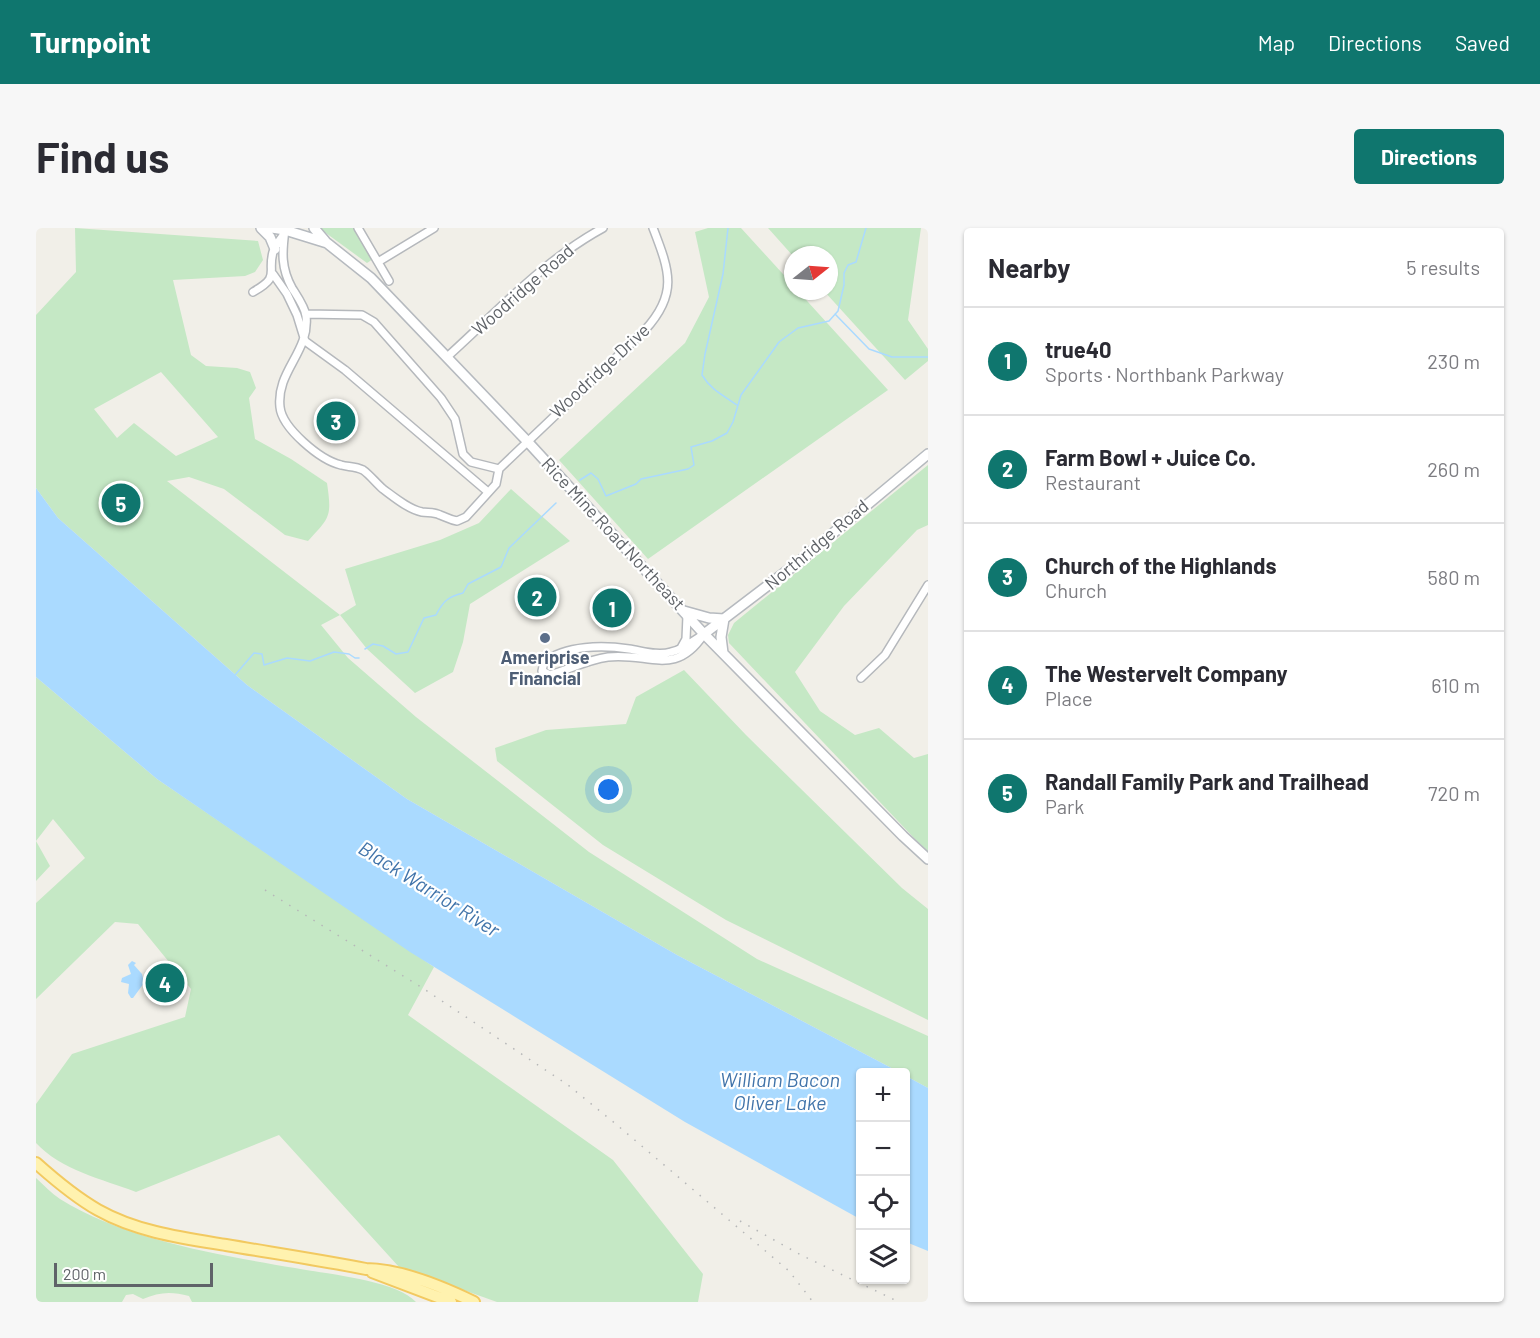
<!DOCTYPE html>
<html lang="en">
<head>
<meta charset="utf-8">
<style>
	body { margin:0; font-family:Barlow,sans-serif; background:#f7f7f7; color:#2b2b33 }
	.controls { position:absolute; right:18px; bottom:18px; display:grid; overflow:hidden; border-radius:6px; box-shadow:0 2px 4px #0004 }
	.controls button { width:54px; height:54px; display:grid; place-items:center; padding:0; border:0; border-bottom:2px solid #e1e1e2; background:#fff; color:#2b2b33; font:30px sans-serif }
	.compass { position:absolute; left:748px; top:18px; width:54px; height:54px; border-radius:50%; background:#fff; box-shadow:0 2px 4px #0004; rotate:73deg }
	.scale { position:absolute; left:18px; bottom:15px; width:159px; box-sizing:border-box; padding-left:6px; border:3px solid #5f6368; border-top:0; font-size:16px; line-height:21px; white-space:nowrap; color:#5f6368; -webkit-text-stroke:4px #fff; paint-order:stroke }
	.you { position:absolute; left:573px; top:562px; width:21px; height:21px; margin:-15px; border:4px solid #fff; border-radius:50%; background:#1a73e8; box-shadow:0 0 0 9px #1a73e833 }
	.badge { display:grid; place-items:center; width:39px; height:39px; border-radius:50%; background:#0f766e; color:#fff; font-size:20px; font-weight:700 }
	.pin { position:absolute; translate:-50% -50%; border:3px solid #fff; box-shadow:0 2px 6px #0006 }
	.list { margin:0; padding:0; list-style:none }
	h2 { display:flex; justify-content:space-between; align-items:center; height:78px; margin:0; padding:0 24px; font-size:26px }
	h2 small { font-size:20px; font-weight:400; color:#7c7c81 }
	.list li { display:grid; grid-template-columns:39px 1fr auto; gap:18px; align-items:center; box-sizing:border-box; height:108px; padding:0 24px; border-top:2px solid #e1e1e2 }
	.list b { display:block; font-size:22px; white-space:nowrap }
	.list p { margin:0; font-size:20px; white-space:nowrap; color:#7c7c81 }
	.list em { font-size:20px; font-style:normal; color:#7c7c81 }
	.icon { flex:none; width:33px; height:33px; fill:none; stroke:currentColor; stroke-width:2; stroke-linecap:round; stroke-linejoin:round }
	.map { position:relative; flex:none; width:892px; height:1074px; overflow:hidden; border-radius:6px }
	header { display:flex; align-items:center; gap:36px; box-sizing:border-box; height:84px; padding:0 30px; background:#0f766e; color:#fff }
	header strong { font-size:28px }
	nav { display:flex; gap:33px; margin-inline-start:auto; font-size:21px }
	.intro { display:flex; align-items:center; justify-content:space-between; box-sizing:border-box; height:144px; padding:0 36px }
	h1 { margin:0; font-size:42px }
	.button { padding:15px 27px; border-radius:6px; background:#0f766e; color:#fff; font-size:21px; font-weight:700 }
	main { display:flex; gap:36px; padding:0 36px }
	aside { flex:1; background:#fff; border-radius:6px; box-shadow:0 2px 4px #0004 }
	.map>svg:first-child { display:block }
</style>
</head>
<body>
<header>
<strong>Turnpoint</strong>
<nav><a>Map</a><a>Directions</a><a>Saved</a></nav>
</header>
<div class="intro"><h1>Find us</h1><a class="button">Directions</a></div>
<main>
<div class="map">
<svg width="892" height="1074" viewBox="0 0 892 1074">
	<rect width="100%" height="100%" fill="#f1efe8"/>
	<!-- green -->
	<path fill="#c5e8c5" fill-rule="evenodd" d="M39 0 222 13 227 32 219 44 209 48 137 52 155 127 170 138 201 140 214 144 220 160 213 170 219 211 255 231 291 255C296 289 294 289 272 313L249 307 188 261 153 249 131 253 304 387 320 377 309 341 404 312 443 295 475 261 534 313 434 376 427 414 417 444 379 465 331 421 304 387 285 397 312 430 380 489 553 624 721 731 892 808V860L870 848V844H863L641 727 371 571 211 457 22 290 0 260V87L40 44ZM125 144 182 209 140 228 98 195 81 210 58 181Z
		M283 0H318L337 31 331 35Z
		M672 0H705L757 57V63H762L852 162 612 331 523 232 649 115 673 69 659 4Z
		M732 0H885L872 92 892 121V133L869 152 788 63H793V27L757 28Z
		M892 237V297L881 302 808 378 759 444 784 483 819 507 843 500 878 530 892 526V623L879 611 693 415 692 407 698 395Z
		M648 442 710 507 866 660 892 681V792L690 692 567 617 461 533 459 520 510 502 590 496 600 469Z
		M0 449 121 551 398 739 372 787 577 932 667 1046 662 1074H461L363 1039 243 907 100 964C66 951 25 942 0 915V876L36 826 149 789 155 761 102 696 79 694 0 771V675L49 630 17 591 0 613 14 638 0 653Z
		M0 950C8 957 15 965 24 971 90 1012 183 1027 259 1040 290 1046 360 1052 380 1074H156L153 1068C135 1063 123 1064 107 1071L97 1066 90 1067 86 1074H0Z"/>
	<!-- water -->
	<path fill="#aadaff" d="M0 260 22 290 211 457 371 571 641 727 863 844H825L824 991 649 894 374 724 121 551 0 449Z
		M96 733 100 735 98 737 106 746 108 755 97 770H95L92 765 93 756 85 754 86 750 95 746 92 737Z
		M870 848 892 860V1023L870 1014Z"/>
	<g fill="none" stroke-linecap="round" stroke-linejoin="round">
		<!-- stream -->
		<path stroke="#aadaff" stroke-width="1.5" d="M692 0 687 46 669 126 666 147C675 162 687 167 701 177
			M799 86 833 121 856 129H892
			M544 252 555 245 562 251 570 268 600 256 605 251 652 241 658 237 655 219 676 213 691 205 697 194 705 167 743 114 762 100 793 93 802 83 808 57V45L812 37 820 34 830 0
			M329 421 337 416 347 418 360 426 372 424 388 390 400 387C407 373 412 369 427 365L432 356 465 339 473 320 520 275
			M199 447 218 425 226 426 228 437 251 430 274 433 298 424 313 426 319 430H323"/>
		<!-- street casing -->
		<g stroke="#b5b8bc" stroke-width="10">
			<path id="street" d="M322 0 353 53
				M249 2C246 24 245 40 256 60 261 68 269 79 270 88 274 124 240 143 244 179 246 200 284 232 305 237 312 239 319 238 327 242 334 247 340 255 347 261 358 269 372 281 386 284 392 285 398 284 404 287 410 289 414 292 421 293L430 289 460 256 463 241 609 102C643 65 633 42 617 0
				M342 34 398 0
				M237 46 251 66 261 87 269 113 309 142 452 264
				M217 64C245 48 231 46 237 24 239 18 244 12 247 7
				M270 86 326 87 338 94 405 170 419 191 427 226 435 234 463 241
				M411 129C461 84 508 32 567 0
				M668 406C639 450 613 424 572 429 551 432 534 441 514 447L506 443 508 434C530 417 567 417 593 421 607 423 622 428 635 424 647 422 658 412 668 406Z
				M645 420 650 411 651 388
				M825 450 849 427 892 357"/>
		</g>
		<!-- secondary casing -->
		<g stroke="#b6babf" stroke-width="12">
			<path id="secondary" d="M225 0 234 9 239 21
				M236 0 249 2 291 15 335 50 491 213 668 406 867 608 892 631
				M278 0 289 13
				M648 383 673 390 688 391 685 409 687 425
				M668 406 760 336 892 226"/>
		</g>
		<!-- primary casing -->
		<g stroke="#f2c960" stroke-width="14">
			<path id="primary" d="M0 935C19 952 39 969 62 982 101 1004 147 1010 190 1017 237 1025 284 1032 330 1041 365 1041 407 1059 438 1074
				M336 1044 415 1074"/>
		</g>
		<!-- street -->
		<use href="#street" stroke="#fff" stroke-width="7"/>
		<!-- secondary -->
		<use href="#secondary" stroke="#fff" stroke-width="9"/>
		<!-- primary -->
		<use href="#primary" stroke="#fff2af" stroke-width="10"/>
		<!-- rail -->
		<path stroke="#b6b7b8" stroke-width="1.5" stroke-dasharray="1.5 8" stroke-linecap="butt" d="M229 662 385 759 532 857 581 897 753 1043 777 1074
			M704 993 765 1027 863 1074"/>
	</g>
	<!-- markers -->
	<circle fill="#5c6f8a" stroke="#fff" stroke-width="2" cx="509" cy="410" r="6"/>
	<g text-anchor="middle" stroke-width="4.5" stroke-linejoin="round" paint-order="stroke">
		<!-- street labels -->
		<g font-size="18" fill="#5f6368" stroke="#fff">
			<text transform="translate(487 62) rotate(-41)" y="6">Woodridge Road</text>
			<text transform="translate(564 143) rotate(-43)" y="6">Woodridge Drive</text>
			<text transform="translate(577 306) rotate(47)" y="6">Rice Mine Road Northeast</text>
			<text transform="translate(781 317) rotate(-40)" y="6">Northridge Road</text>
		</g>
		<!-- service labels -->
		<g font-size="18" font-weight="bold" fill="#4e5e75" stroke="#fff">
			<text x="509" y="436">Ameriprise<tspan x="509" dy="21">Financial</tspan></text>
		</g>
		<!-- water labels -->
		<g font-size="20" font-style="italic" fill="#4174aa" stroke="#fff">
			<text transform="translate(393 661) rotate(32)" y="7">Black Warrior River</text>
			<text x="744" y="859">William Bacon<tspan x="744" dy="23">Oliver Lake</tspan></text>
		</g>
	</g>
</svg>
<div class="controls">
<button>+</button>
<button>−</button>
<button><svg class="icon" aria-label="locate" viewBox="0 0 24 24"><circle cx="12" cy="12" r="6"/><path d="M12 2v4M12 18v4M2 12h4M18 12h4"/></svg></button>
<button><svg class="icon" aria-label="layers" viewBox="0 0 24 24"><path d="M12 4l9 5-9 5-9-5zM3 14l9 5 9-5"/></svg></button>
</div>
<svg class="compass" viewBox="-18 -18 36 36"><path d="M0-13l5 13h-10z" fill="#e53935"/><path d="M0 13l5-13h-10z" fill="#7c7c81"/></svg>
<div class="scale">200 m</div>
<div class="you"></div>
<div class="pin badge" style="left:576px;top:380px">1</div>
<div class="pin badge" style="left:501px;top:369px">2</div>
<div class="pin badge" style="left:300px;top:193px">3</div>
<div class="pin badge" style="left:129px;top:755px">4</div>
<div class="pin badge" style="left:85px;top:275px">5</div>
</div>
<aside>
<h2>Nearby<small>5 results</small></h2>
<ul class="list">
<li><span class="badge">1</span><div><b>true40</b><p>Sports · Northbank Parkway</p></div><em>230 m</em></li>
<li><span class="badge">2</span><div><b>Farm Bowl + Juice Co.</b><p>Restaurant</p></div><em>260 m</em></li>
<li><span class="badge">3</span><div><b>Church of the Highlands</b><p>Church</p></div><em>580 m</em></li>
<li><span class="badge">4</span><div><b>The Westervelt Company</b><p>Place</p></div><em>610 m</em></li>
<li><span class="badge">5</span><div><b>Randall Family Park and Trailhead</b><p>Park</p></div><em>720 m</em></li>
</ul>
</aside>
</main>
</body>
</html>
